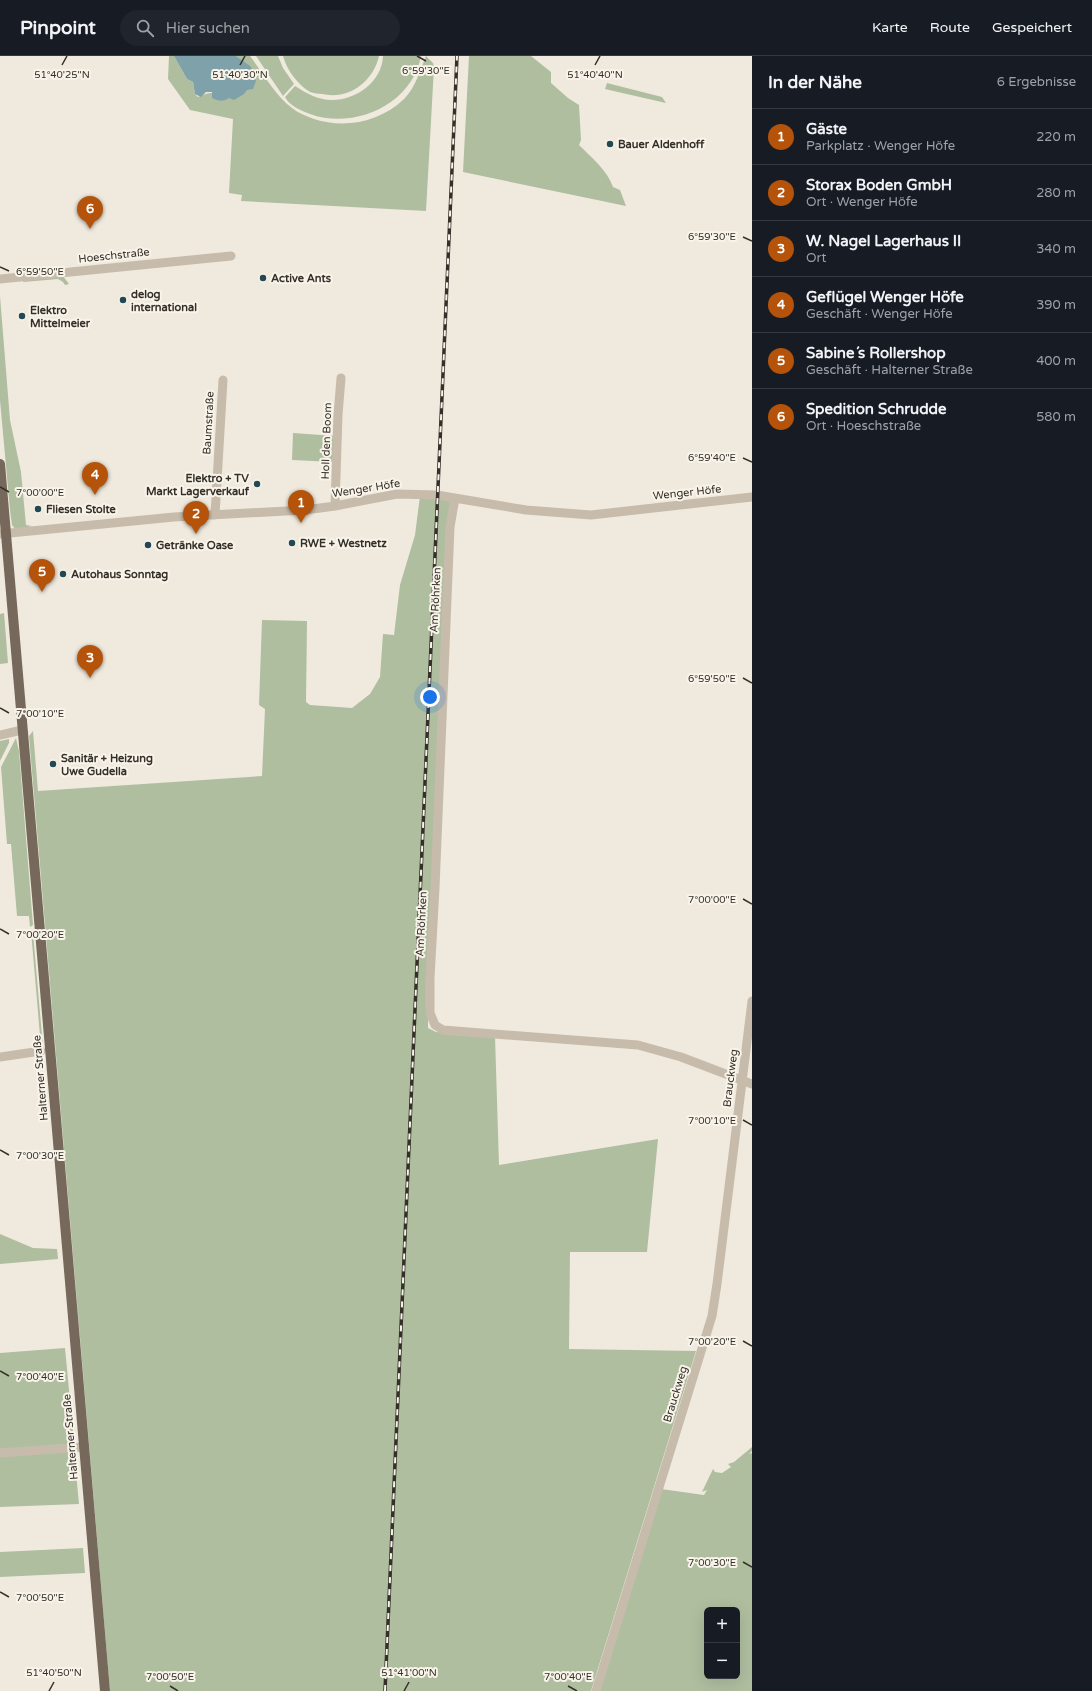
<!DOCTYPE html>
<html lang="de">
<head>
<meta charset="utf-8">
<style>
	body { margin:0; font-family:"Varela Round",sans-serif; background:#20242c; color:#f1f3f6 }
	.controls { position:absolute; right:12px; bottom:12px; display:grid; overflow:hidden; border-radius:6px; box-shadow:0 4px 16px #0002 }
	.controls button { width:36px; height:36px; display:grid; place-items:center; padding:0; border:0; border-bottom:1px solid #363941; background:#171b24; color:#f1f3f6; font:20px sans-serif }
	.you { position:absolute; left:430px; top:641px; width:14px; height:14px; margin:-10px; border:3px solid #fff; border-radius:50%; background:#1a73e8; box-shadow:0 0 0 6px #1a73e833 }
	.badge { display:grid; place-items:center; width:26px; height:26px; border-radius:50%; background:#b45309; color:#fff; font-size:13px; font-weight:700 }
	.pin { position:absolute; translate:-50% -33px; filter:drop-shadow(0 1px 2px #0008) }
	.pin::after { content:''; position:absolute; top:21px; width:14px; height:12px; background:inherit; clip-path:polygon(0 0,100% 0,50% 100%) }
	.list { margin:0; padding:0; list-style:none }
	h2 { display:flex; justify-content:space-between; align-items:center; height:52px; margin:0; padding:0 16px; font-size:17px }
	h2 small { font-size:13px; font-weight:400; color:#9ea1a6 }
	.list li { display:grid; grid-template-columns:26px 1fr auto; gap:12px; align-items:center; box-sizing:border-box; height:56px; padding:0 16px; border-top:1px solid #363941 }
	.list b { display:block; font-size:15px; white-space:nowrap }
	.list p { margin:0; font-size:13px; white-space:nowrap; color:#9ea1a6 }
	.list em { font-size:13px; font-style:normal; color:#9ea1a6 }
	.icon { flex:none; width:22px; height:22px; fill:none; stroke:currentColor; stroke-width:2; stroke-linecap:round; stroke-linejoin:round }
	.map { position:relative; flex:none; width:752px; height:1635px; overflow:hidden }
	header { display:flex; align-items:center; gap:24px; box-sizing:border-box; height:56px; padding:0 20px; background:#171b24; border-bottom:1px solid #363941 }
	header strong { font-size:19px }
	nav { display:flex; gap:22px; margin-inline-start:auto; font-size:14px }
	.search { width:280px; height:36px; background:#20242c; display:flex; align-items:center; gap:10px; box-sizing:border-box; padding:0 14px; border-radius:22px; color:#9ea1a6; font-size:15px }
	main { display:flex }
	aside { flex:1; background:#171b24 }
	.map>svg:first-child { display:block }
</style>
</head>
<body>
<header>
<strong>Pinpoint</strong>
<div class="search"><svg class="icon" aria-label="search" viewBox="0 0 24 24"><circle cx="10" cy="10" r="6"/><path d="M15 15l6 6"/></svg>Hier suchen</div>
<nav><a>Karte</a><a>Route</a><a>Gespeichert</a></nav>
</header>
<main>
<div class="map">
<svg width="752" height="1635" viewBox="0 0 752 1635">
	<rect width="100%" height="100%" fill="#f0eade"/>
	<!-- green -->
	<path fill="#afbe9f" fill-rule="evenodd" d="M169 0H174L187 23 193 26 195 38 198 41C213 34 214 37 229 42L246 34 256 25 253 14 236 0H250C263 17 275 39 292 52 298 57 306 60 314 63 345 73 380 66 404 43 416 31 420 14 426 0L433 7 434 11 426 155 241 145 242 139 229 137 233 63 190 54 168 23Z
		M256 0H278L283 12 294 28 283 40Z
		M283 0H379C373 26 349 44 322 38 318 38 314 37 310 36 297 28 287 14 283 0Z
		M383 0H421C412 49 354 74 310 58 300 54 290 50 285 41L295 30C306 37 318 44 332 44 356 44 382 26 383 0Z
		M469 0H531L551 16V27L568 42 579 49 581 84 579 89C592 102 607 114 613 131L620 134 626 150 463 116Z
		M607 27 662 41 666 47 605 33Z
		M63 220 69 228 65 229 63 226 58 223 23 226 24 223Z
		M0 240 10 364 21 416 26 469 32 470 16 474 12 469 10 454 0 344Z
		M293 377 335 380 334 406 292 404Z
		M420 440 451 444 428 922V972L436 976 495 980 499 1109 658 1083 647 1196H570L569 1293 696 1295 591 1635H110L29 680 33 675 38 735 262 720 265 653 259 649 262 564 307 565 306 646 310 649 352 652 370 638 380 621 383 578 394 579 400 529 415 479Z
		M4 557 8 607 0 608V558Z
		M16 682 19 695 33 869 30 871 29 860H17L11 788H7L1 711Z
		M9 683V687L0 705V685Z
		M31 875 33 877 43 991H41Z
		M0 1178 33 1192 57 1193 58 1203 0 1208Z
		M65 1292 74 1386 71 1389 0 1394V1297Z
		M752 1391V1395L749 1398 752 1397V1635H600L661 1433 704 1439 707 1434 702 1436 713 1413 715 1416 722 1417 731 1411 728 1408 734 1406ZM707 1554H737V1620H707Z
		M74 1395 79 1448 0 1451V1400Z
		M83 1492 85 1517 0 1521V1496Z"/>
	<!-- water -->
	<path fill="#7fa2aa" d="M174 0H236L250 10 255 17 256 25 253 33 247 34 244 38 234 44 229 42C223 46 218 45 212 42V36H206L201 41 195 38 193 26 187 23Z"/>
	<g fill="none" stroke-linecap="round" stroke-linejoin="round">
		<!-- minor -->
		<path stroke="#c7bcab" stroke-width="9" d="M0 223 231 200
			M455 442 450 471 435 832 430 922V957L435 969 443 974 638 989 681 1001 752 1028
			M335 450 338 359 341 322
			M215 459 223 324
			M0 478 174 461 305 454 335 450 397 438 437 439 526 454 591 459 752 441
			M0 679 22 674
			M0 1001 41 995
			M0 1397 83 1391
			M596 1635 712 1260 717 1228 752 945"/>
		<!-- major -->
		<path stroke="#76695c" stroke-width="10" d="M0 408 105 1635"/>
		<!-- rail casing -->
		<g stroke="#352f29" stroke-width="3.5">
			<path id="rail" d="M385 1635 457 0"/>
		</g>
		<!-- rail -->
		<use href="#rail" stroke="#f8f4ea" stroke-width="2" stroke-dasharray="6" stroke-linecap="butt"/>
	</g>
	<!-- ticks -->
	<path fill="none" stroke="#352f29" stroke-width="1.5" d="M417 0 426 5M62 9 67 0M240 9 245 0M595 9 600 0M743 181 752 185M0 211 9 215M743 402 752 406M0 431 9 436M743 622 752 627M0 652 9 657M743 843 752 848M0 873 9 878M743 1064 752 1069M0 1094 9 1099M743 1285 752 1290M0 1315 9 1320M743 1506 752 1511M0 1536 9 1541M170 1630 178 1635M568 1630 577 1635M49 1635 54 1626M404 1635 409 1626"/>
	<!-- markers -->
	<g fill="#234853" stroke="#f8f4ea" stroke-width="1.5">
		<circle cx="610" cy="88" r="4"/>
		<circle cx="263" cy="222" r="4"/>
		<circle cx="123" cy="244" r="4"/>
		<circle cx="22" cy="260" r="4"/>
		<circle cx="257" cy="428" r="4"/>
		<circle cx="38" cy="453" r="4"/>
		<circle cx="292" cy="487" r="4"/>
		<circle cx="148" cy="489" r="4"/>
		<circle cx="63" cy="518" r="4"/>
		<circle cx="53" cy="708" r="4"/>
	</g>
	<g text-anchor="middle" stroke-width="4" stroke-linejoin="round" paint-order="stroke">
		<!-- poi labels -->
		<g font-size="11" font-weight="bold" fill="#352f29" stroke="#f8f4ea" text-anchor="start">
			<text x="618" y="92">Bauer Aldenhoff</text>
			<text x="271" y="226">Active Ants</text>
			<text x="131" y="242">delog<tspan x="131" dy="13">international</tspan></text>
			<text x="30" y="258">Elektro<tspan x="30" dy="13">Mittelmeier</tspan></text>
			<text x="249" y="426" text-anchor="end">Elektro + TV<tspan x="249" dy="13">Markt Lagerverkauf</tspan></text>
			<text x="46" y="457">Fliesen Stolte</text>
			<text x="300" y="491">RWE + Westnetz</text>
			<text x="156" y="493">Getränke Oase</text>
			<text x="71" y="522">Autohaus Sonntag</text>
			<text x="61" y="706">Sanitär + Heizung<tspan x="61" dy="13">Uwe Gudella</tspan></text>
		</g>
		<!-- street labels -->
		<g font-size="11" fill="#352f29" stroke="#f8f4ea">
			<text transform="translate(114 199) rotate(-6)" y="4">Hoeschstraße</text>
			<text transform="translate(208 367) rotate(-87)" y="4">Baumstraße</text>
			<text transform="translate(326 385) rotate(-88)" y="4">Holl den Boom</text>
			<text transform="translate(366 432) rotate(-9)" y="4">Wenger Höfe</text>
			<text transform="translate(687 436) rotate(-6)" y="4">Wenger Höfe</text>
			<text transform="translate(435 544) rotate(-87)" y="4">Am Röhrken</text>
			<text transform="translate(421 868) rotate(-87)" y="4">Am Röhrken</text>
			<text transform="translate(40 1022) rotate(-95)" y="4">Halterner Straße</text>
			<text transform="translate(730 1022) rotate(-83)" y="4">Brauckweg</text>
			<text transform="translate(675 1338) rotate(-73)" y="4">Brauckweg</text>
			<text transform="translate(70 1381) rotate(-95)" y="4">Halterner Straße</text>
		</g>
	</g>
	<g font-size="10" text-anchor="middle" fill="#352f29" stroke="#f8f4ea" stroke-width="4" stroke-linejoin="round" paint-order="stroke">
		<text x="426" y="18">6°59'30"E</text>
		<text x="62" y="22">51°40'25"N</text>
		<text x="240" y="22">51°40'30"N</text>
		<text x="595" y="22">51°40'40"N</text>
		<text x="712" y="184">6°59'30"E</text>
		<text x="40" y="219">6°59'50"E</text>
		<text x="712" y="405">6°59'40"E</text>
		<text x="40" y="440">7°00'00"E</text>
		<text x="712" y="626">6°59'50"E</text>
		<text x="40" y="661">7°00'10"E</text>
		<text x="712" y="847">7°00'00"E</text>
		<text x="40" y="882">7°00'20"E</text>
		<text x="712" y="1068">7°00'10"E</text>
		<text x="40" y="1103">7°00'30"E</text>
		<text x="712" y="1289">7°00'20"E</text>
		<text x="40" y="1324">7°00'40"E</text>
		<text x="712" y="1510">7°00'30"E</text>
		<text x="40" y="1545">7°00'50"E</text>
		<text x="54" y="1620">51°40'50"N</text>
		<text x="409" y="1620">51°41'00"N</text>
		<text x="170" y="1624">7°00'50"E</text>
		<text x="568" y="1624">7°00'40"E</text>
	</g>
</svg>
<div class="controls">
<button>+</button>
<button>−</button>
</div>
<div class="you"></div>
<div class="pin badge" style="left:301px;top:467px">1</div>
<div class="pin badge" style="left:196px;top:478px">2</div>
<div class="pin badge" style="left:90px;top:622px">3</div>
<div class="pin badge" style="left:95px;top:439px">4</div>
<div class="pin badge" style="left:42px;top:536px">5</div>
<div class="pin badge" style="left:90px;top:173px">6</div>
</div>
<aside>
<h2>In der Nähe<small>6 Ergebnisse</small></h2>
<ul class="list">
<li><span class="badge">1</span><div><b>Gäste</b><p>Parkplatz · Wenger Höfe</p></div><em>220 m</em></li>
<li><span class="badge">2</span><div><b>Storax Boden GmbH</b><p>Ort · Wenger Höfe</p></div><em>280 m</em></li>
<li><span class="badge">3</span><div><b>W. Nagel Lagerhaus II</b><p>Ort</p></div><em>340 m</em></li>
<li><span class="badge">4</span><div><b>Geflügel Wenger Höfe</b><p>Geschäft · Wenger Höfe</p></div><em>390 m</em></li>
<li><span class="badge">5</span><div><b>Sabine´s Rollershop</b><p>Geschäft · Halterner Straße</p></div><em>400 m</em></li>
<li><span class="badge">6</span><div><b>Spedition Schrudde</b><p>Ort · Hoeschstraße</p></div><em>580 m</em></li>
</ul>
</aside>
</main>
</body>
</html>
